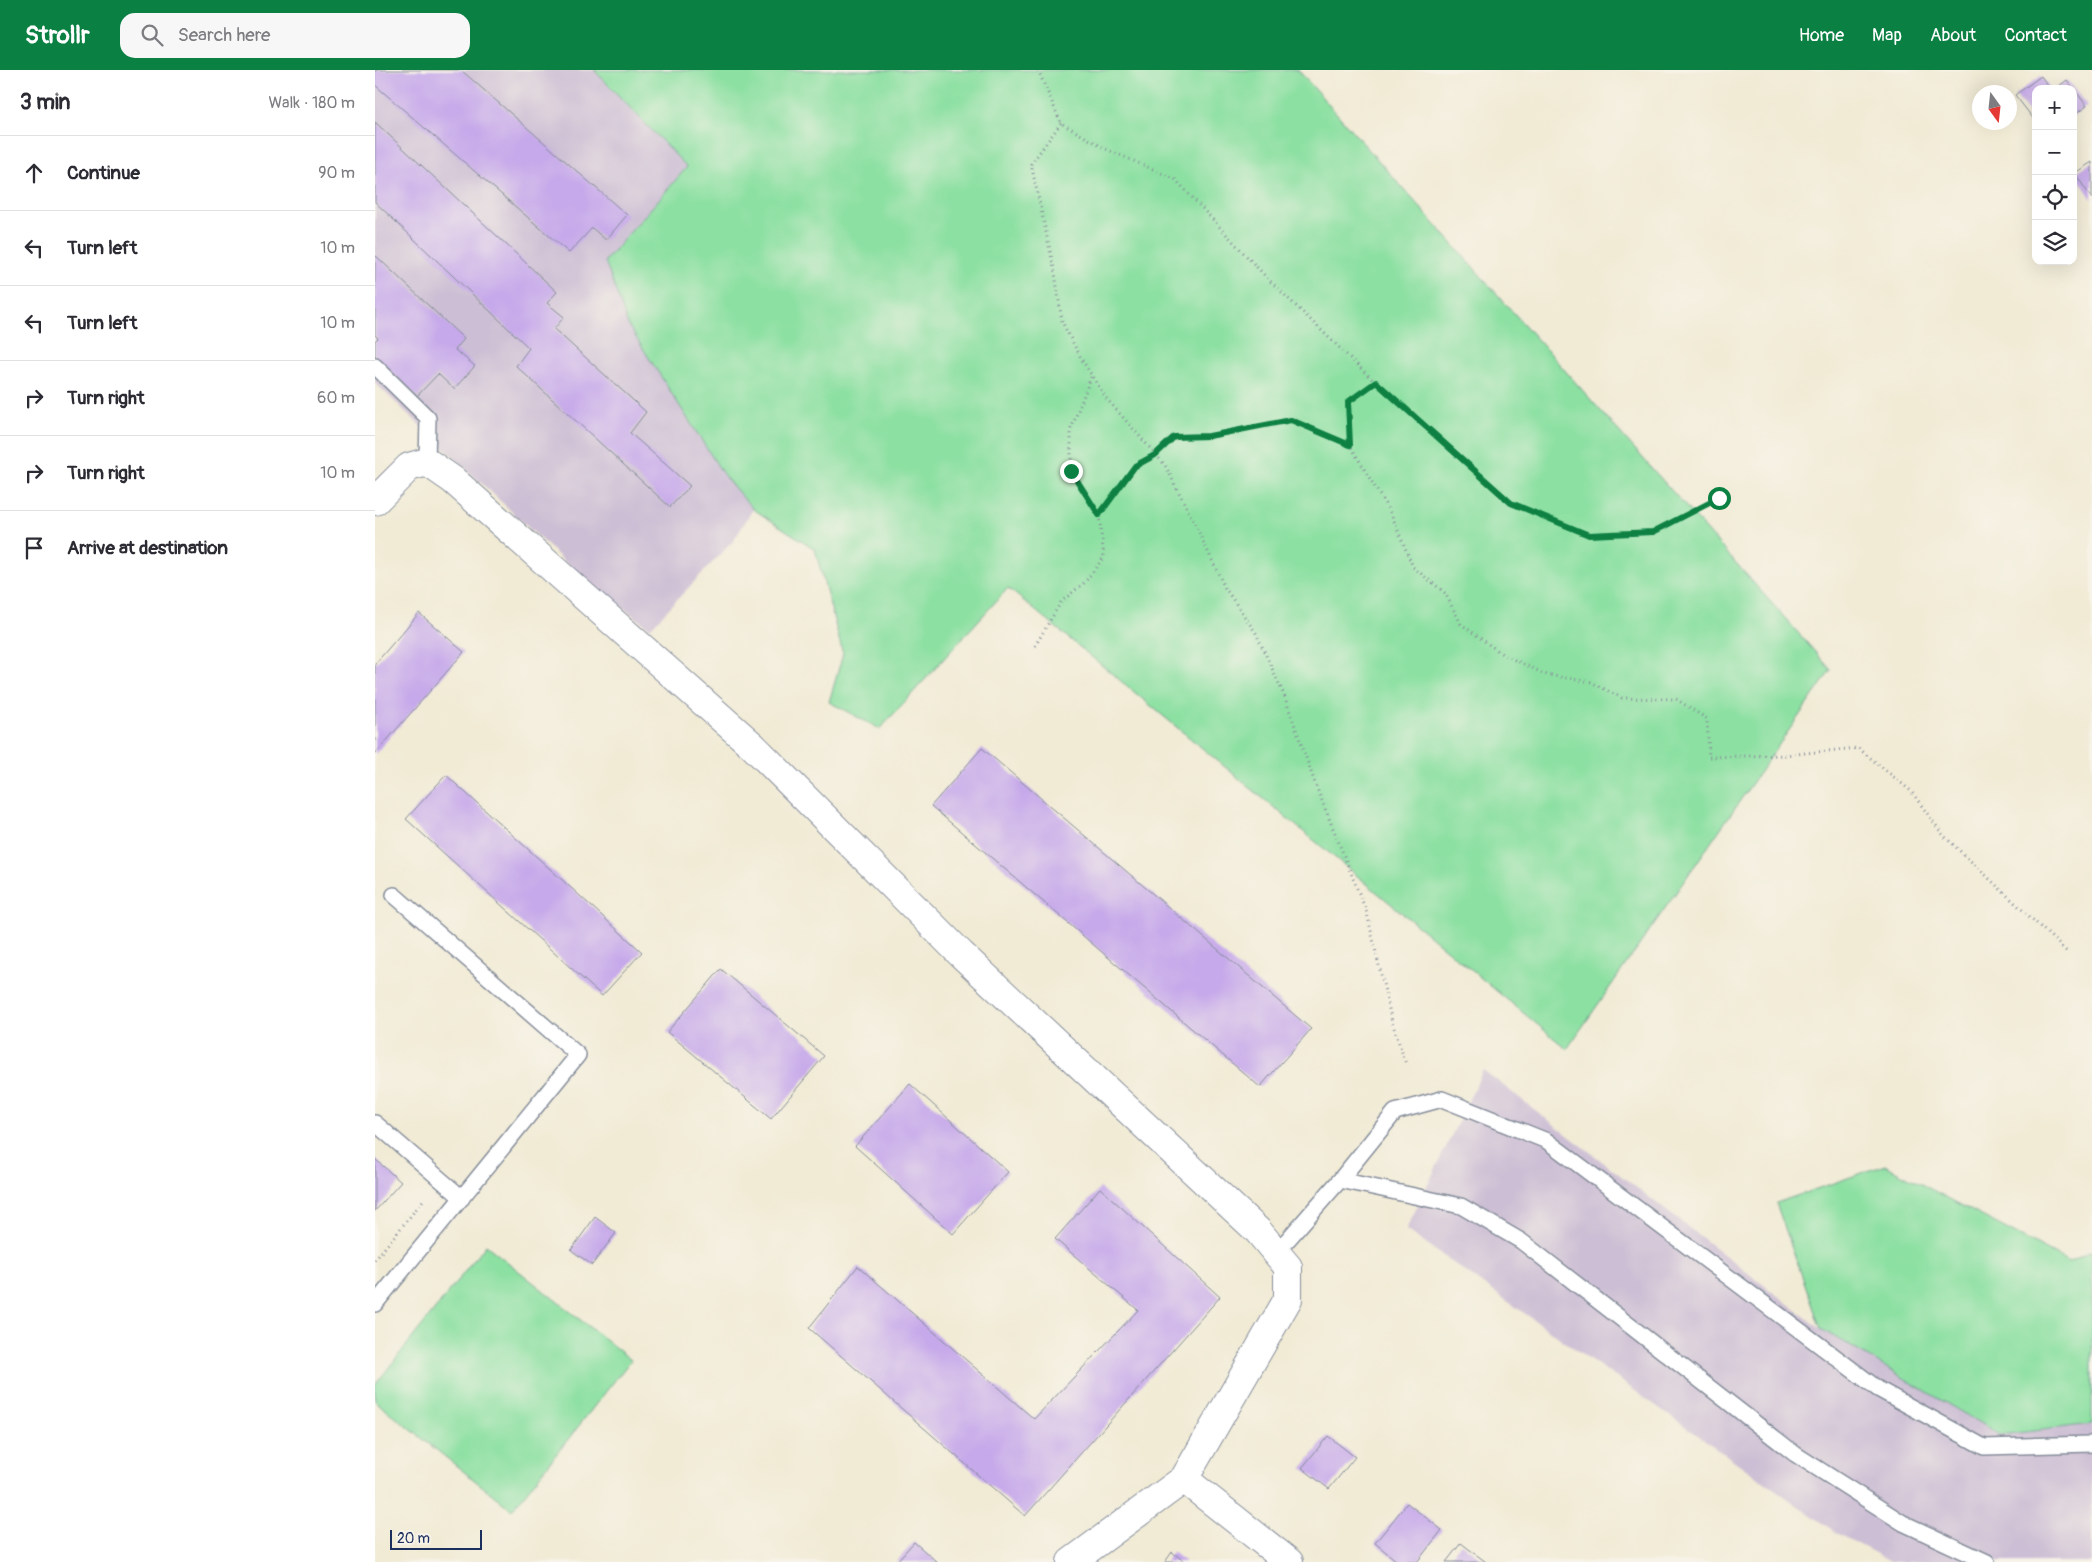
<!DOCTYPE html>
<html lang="en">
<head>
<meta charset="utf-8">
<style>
	body { margin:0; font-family:Pangolin,sans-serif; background:#f7f7f7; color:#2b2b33 }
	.controls { position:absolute; right:15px; top:15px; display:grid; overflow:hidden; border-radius:10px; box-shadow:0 5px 20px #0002 }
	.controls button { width:45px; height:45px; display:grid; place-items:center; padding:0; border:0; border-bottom:1px solid #e1e1e2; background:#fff; color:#2b2b33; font:25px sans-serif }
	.compass { position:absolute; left:1597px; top:15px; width:45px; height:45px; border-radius:50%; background:#fff; box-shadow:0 5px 20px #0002; rotate:165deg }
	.scale { position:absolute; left:15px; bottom:12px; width:92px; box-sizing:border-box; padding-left:5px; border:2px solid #1b2f5e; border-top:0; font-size:14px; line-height:18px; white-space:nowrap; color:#1b2f5e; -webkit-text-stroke:4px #f7f3e8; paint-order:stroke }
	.stop { position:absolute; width:15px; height:15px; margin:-11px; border:4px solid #0b8043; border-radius:50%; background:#fff }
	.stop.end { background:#0b8043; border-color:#fff; box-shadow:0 1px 5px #0008 }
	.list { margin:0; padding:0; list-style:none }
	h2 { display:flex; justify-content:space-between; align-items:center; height:65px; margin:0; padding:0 20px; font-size:21px }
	h2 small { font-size:16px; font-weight:400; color:#7c7c81 }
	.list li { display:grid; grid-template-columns:32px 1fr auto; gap:15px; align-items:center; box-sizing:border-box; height:75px; padding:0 20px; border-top:1px solid #e1e1e2 }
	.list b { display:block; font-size:19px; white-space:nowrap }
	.list em { font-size:16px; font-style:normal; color:#7c7c81 }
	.icon { flex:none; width:28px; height:28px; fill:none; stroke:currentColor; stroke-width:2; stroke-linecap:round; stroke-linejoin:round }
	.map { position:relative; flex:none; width:1717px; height:1492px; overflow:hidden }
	header { display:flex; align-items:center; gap:30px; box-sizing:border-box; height:70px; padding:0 25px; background:#0b8043; color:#fff }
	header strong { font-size:24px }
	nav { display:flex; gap:28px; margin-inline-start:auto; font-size:18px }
	.search { width:350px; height:45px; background:#f7f7f7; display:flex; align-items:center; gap:12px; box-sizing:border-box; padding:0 18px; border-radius:15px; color:#7c7c81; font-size:19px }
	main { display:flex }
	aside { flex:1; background:#fff }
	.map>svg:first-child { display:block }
</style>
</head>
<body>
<header>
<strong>Strollr</strong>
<div class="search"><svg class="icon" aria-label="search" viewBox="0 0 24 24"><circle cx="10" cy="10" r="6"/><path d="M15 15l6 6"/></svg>Search here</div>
<nav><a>Home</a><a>Map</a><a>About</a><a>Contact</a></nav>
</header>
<main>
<aside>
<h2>3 min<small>Walk · 180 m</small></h2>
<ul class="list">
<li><svg class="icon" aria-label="ahead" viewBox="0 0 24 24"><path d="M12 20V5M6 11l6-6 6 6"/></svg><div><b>Continue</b></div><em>90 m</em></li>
<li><svg class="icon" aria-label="left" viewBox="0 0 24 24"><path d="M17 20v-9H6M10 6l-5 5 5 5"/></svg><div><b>Turn left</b></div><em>10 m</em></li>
<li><svg class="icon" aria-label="left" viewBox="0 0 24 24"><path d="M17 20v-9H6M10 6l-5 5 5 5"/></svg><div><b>Turn left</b></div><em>10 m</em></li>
<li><svg class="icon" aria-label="right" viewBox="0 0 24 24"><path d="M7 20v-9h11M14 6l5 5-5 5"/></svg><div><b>Turn right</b></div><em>60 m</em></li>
<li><svg class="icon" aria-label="right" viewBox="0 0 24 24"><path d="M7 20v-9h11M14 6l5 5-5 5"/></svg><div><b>Turn right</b></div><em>10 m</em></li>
<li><svg class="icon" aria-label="arrive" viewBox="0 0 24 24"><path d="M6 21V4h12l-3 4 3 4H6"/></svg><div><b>Arrive at destination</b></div></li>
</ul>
</aside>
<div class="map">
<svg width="1717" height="1492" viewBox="0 0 1717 1492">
	<rect width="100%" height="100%" fill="#f7f3e8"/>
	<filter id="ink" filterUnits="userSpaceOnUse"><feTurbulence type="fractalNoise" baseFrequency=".02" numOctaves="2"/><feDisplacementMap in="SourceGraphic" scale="10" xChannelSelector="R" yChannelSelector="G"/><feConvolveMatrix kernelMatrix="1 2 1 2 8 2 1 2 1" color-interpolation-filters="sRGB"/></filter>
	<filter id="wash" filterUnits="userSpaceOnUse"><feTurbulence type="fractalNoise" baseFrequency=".0096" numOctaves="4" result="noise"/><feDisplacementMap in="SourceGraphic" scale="20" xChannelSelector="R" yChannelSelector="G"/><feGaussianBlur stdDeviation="1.12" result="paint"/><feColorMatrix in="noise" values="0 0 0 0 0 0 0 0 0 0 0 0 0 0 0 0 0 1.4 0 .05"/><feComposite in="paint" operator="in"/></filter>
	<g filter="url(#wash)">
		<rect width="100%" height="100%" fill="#f1ebd5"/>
		<!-- industrial -->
		<path fill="#ccbed4" d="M0 0H219L312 97 230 191 350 407 378 439 359 470 275 558 204 505 0 313Z
			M1108 1000 1446 1259 1625 1365 1717 1354V1492H1517L1462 1463 1031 1160Z"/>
		<!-- green -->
		<path fill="#8ce0a2" stroke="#548880" d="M219 0H923L1456 600 1192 979 633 518 505 659 454 632 468 584 440 479 378 439 350 407 253 255 230 191 312 97Z
			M1510 1095 1694 1192 1717 1181V1354L1625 1365 1446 1259 1401 1133Z
			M111 1175 256 1290 137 1440 0 1331V1315Z"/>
		<g id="blocks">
			<!-- building -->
			<path fill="#c6a9ea" d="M0 0H86L252 145 231 170 217 158 194 183 0 15Z
				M1666 6 1675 19H1661V52L1640 25Z
				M1692 10 1712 36 1698 46V19H1680Z
				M0 52 182 222 172 233 189 247 179 259 271 342 255 363 315 416 295 437 141 296 154 278 0 132Z
				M1717 92V129L1700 103Z
				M0 185 89 269 80 280 100 296 79 319 63 304 42 326 0 285V271L3 268 0 265Z
				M44 543 89 582 0 684V594Z
				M607 678 936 959 885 1017 556 736Z
				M71 705 267 882 227 926 31 749Z
				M346 899 449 986 396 1049 292 962Z
				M535 1014 633 1102 578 1164 480 1076Z
				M0 1089 26 1112 0 1141Z
				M725 1118 845 1227 650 1446 434 1258 483 1196 659 1349 763 1240 680 1169Z
				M220 1147 241 1163 217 1195 196 1180Z
				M953 1366 980 1387 954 1419 927 1398Z
				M1032 1433 1067 1460 1042 1492H1023L1000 1473Z
				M539 1472 562 1492H521Z
				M1086 1473 1111 1492H1071Z
				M797 1482 810 1492H790Z"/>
		</g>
	</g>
	<g filter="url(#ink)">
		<use href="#blocks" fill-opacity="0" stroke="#868d9a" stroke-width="1"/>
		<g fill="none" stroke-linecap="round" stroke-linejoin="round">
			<!-- service casing -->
			<g stroke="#868d9a" stroke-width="18">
				<path id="service" d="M0 296 53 348 52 392
					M0 1053 87 1128
					M965 1110 1020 1042 1067 1029 1172 1071 1503 1319 1609 1377 1717 1374
					M901 1183 965 1110 1086 1136 1146 1171 1420 1384 1528 1453 1612 1492
					M0 1234 203 985 19 825"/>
			</g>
			<!-- minor casing -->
			<g stroke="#868d9a" stroke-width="30">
				<path id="minor" d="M0 431 34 397 52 392 78 410 378 676 586 884 883 1161 913 1197V1229L809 1409 696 1492
					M809 1409 914 1492"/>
			</g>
			<!-- path -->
			<path stroke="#868d9a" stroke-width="3" stroke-dasharray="1 4" stroke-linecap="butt" d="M663 0 686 53 731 79 800 109 892 208 1001 313 1136 433 1214 465 1278 462 1344 428
				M686 53 656 94 680 203 687 252 707 290 731 328 790 395 821 456 850 518 881 563 909 625 941 716 992 843 1017 952 1031 994
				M975 375 973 332 1001 313
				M724 445 761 396 780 385 799 367 834 366 916 350 975 375 1017 446 1038 497 1070 523 1086 554 1127 584 1172 605 1216 612 1247 628 1301 629 1332 649 1334 687 1410 685 1483 678 1536 721 1568 765 1692 882
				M660 576 686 532 710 512 729 487 724 445 696 401V359L716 307
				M0 1190 50 1128"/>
			<!-- service -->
			<use href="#service" stroke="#fff" stroke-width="15"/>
			<!-- minor -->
			<use href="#minor" stroke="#fff" stroke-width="28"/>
		</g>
	</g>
	<g fill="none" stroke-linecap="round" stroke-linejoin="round" filter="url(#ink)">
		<!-- route -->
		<path stroke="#0b8043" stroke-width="6" d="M696 401 724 445 760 396 780 385 799 367 834 366 916 350 975 375 973 332 1001 312 1136 433 1214 465 1278 462 1344 428"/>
	</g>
</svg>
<div class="controls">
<button>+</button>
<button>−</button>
<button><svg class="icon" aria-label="locate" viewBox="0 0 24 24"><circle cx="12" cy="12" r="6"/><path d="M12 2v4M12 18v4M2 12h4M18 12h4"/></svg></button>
<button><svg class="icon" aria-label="layers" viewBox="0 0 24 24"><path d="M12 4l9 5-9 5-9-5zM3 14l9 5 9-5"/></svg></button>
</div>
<svg class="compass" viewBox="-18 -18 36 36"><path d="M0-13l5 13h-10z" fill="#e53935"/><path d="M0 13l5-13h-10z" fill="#7c7c81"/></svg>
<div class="scale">20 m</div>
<div class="stop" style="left:1344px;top:428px"></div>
<div class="stop end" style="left:696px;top:401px"></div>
</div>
</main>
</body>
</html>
